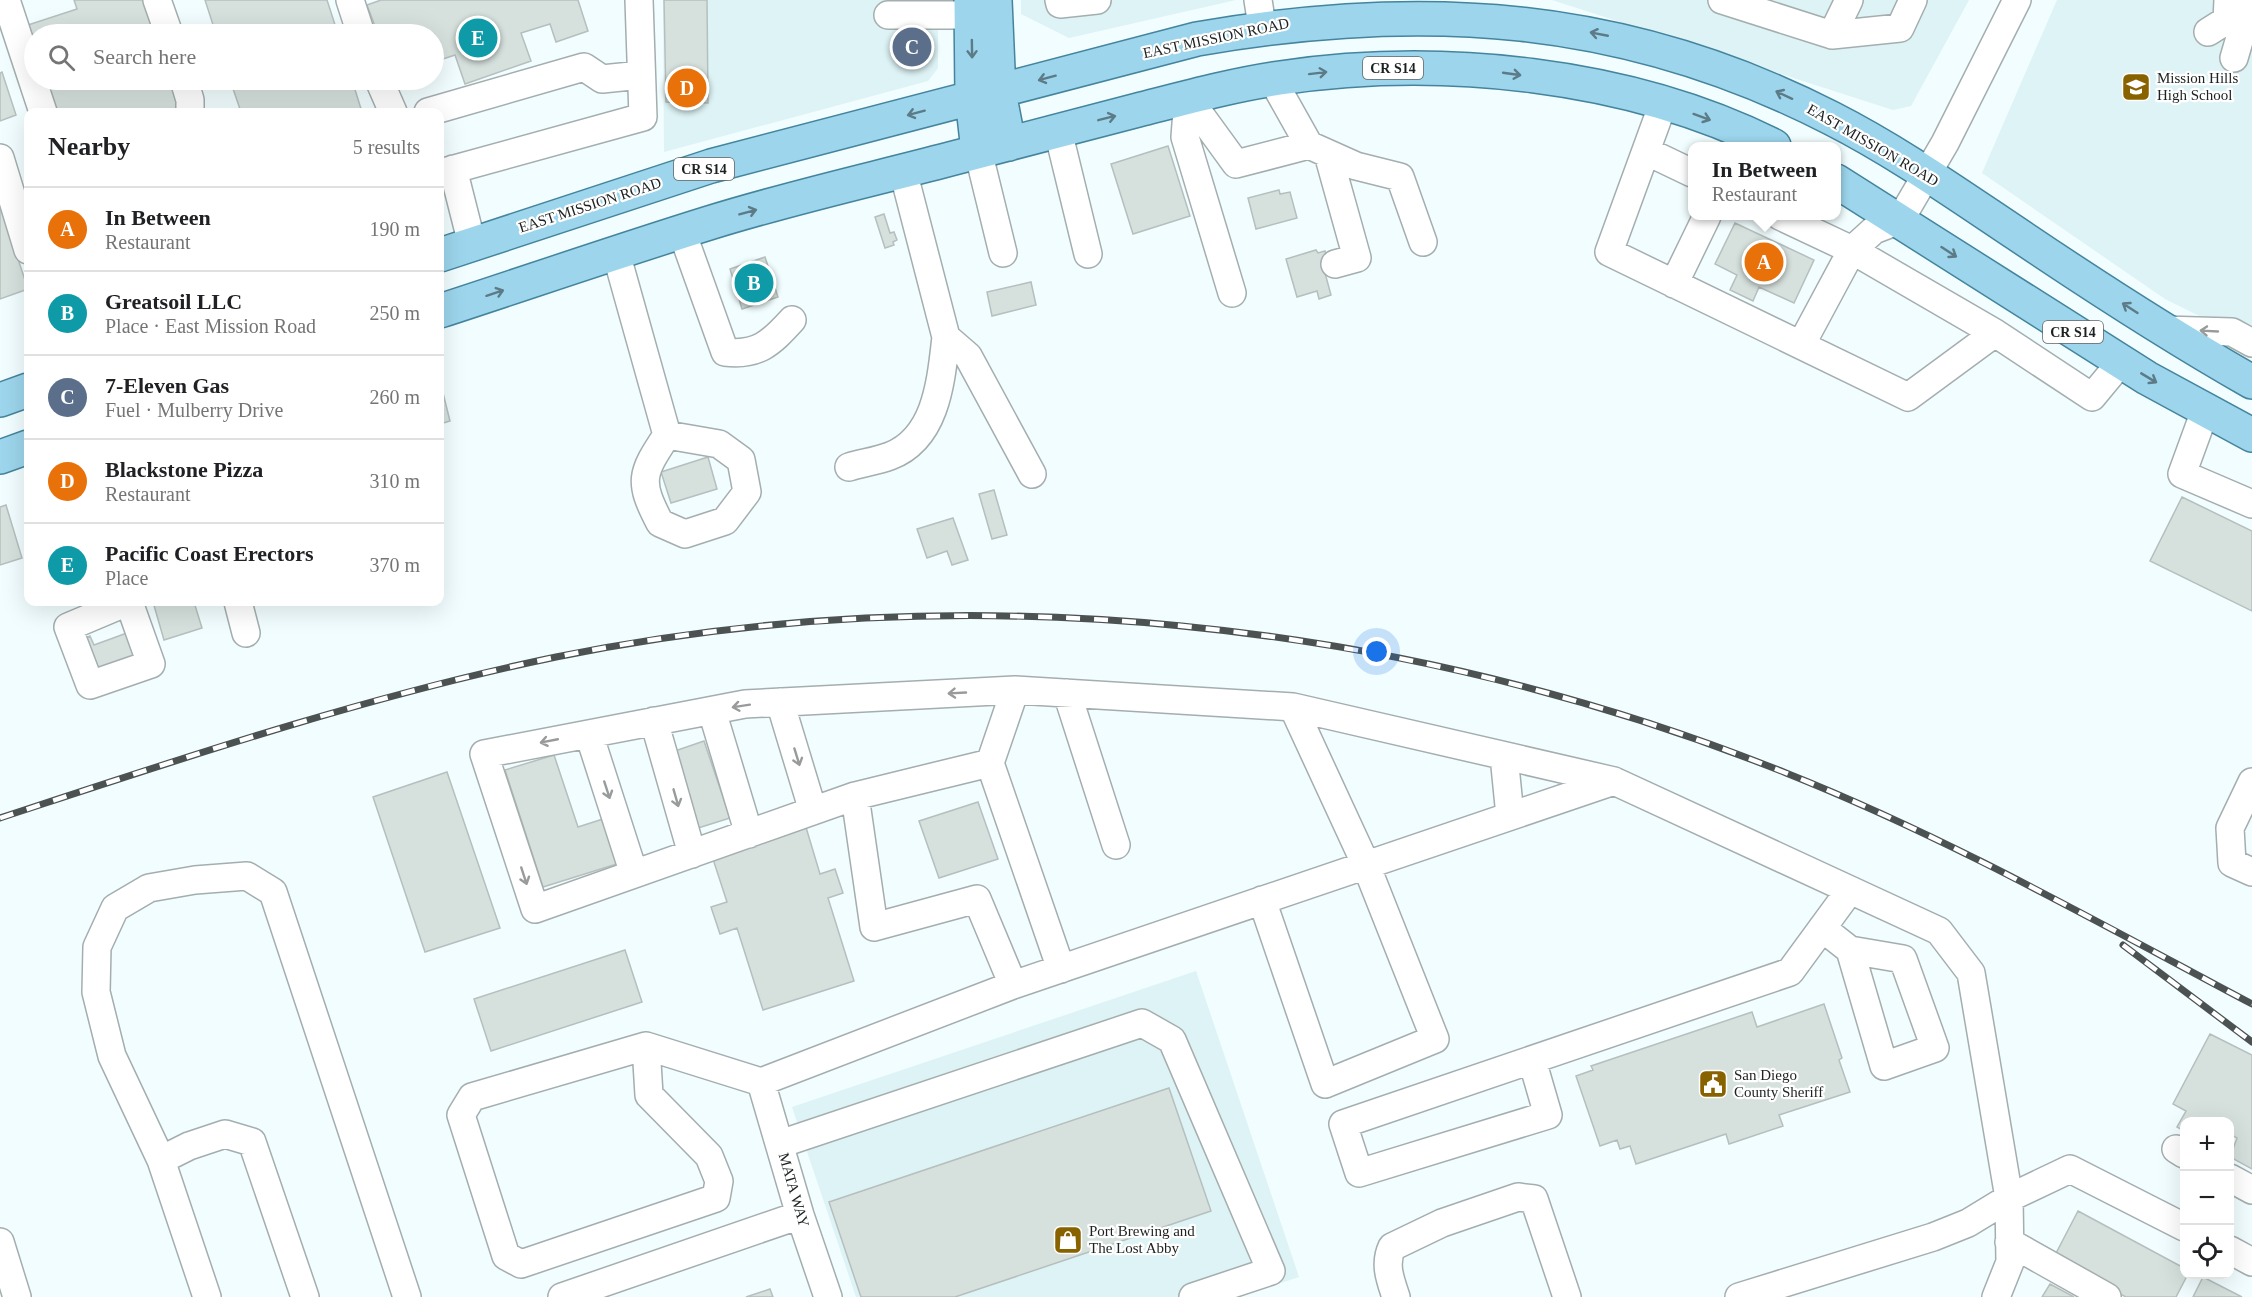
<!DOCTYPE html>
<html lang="en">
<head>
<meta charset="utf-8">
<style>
	body { margin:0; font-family:Georgia,serif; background:#f2f2f2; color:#202124 }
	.controls { position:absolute; right:18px; bottom:18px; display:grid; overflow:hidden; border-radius:12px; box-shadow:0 6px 24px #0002 }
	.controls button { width:54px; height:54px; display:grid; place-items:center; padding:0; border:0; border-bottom:2px solid #e0e0e0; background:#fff; color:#202124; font:30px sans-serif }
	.you { position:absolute; left:1377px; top:652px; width:21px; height:21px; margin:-15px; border:4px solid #fff; border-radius:50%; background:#1a73e8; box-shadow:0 0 0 9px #1a73e833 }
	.badge { display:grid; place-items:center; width:39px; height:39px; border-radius:50%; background:#db2777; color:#fff; font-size:20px; font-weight:700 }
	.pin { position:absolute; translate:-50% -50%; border:3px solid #fff; box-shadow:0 2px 6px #0006 }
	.popup { position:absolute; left:1688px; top:142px; width:153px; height:78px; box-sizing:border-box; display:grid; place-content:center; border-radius:12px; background:#fff; filter:drop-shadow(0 2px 4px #0005); font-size:20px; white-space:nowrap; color:#757577 }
	.popup b { font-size:22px; color:#202124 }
	.popup::after { content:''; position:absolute; left:50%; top:100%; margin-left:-12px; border:12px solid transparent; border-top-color:#fff }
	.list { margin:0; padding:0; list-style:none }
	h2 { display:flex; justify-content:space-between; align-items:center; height:78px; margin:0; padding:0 24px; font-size:26px }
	h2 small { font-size:20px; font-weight:400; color:#757577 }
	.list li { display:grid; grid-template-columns:39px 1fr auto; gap:18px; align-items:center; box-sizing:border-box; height:84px; padding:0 24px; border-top:2px solid #e0e0e0 }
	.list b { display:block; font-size:22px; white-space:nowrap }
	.list p { margin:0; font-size:20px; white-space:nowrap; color:#757577 }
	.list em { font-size:20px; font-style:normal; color:#757577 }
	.icon { flex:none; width:33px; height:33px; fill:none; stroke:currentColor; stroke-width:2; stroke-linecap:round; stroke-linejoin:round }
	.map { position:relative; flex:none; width:2252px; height:1297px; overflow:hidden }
	.search { position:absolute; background:#fff; box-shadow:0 6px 24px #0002; left:24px; top:24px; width:420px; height:66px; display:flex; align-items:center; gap:15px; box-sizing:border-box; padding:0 21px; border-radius:33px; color:#757577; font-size:22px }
	.panel { position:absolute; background:#fff; box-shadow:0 6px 24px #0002; left:24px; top:108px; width:420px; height:498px; border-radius:12px }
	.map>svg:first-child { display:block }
</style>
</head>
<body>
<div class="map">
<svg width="2252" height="1297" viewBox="0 0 2252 1297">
	<rect width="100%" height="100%" fill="#f1fdfe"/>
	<!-- built -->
	<path fill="#def3f5" d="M663 0H938V68L928 81 664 152Z
		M1021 0H1236L1069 38 1021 14Z
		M1552 0H1969L1911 106 1893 110Z
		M2057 0H2252V342L2165 299 1982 173Z
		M1196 971 1299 1277 1238 1297H856L792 1107Z"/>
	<!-- building -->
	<path fill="#d6e1de" stroke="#b5bfbd" stroke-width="1.5" d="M74 0H147L158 34H34V46L28 25 77 9Z
		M205 0H327L338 34H216Z
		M381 0H578L588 31 556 42 550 24 521 33 531 61 465 84 455 55 434 62V34H378L367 5Z
		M664 0H707L708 103 666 102Z
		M2 72 16 115 0 121V73Z
		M45 80H172L181 107 164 112H56Z
		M230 80H352L362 112H241Z
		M1168 146 1190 216 1133 234 1111 164Z
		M1279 190 1280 194 1290 192 1297 218 1256 229 1248 198Z
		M0 205 28 289 0 299Z
		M884 214 890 233 894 232 897 240 893 242 894 245 885 248 875 217Z
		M1735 223 1814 260 1794 303 1759 287 1753 301 1730 290 1737 275 1715 264Z
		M1316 250 1318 253 1325 251 1332 271 1325 273 1331 295 1319 299 1317 291 1297 297 1286 259Z
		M765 257 778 297 742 309 730 269Z
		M1031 282 1036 305 992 316 987 292Z
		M440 381 450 421 440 424Z
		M708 457 717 489 671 503 661 472Z
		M994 490 1007 535 992 539 979 494Z
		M2182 497 2252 531V611L2150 561Z
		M6 505 22 558 0 565V507Z
		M953 518 968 560 952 565 947 551 927 558 917 529Z
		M153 602H194L202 628 164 640Z
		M127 633 142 655 95 672 83 639 90 636 94 645Z
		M704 741 730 818 698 828 672 752Z
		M554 755 578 827 606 818 620 863 543 887 505 770Z
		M447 772 500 928 425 952 373 797Z
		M978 802 998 859 939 878 919 821Z
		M805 824 820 874 835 869 843 893 828 898 854 981 763 1010 737 928 720 934 711 907 727 902 711 853Z
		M625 950 642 1002 491 1051 474 999Z
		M1824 1004 1842 1058 1839 1060 1850 1092 1779 1115 1783 1126 1729 1144 1726 1134 1636 1164 1630 1146 1620 1149 1617 1140 1600 1146 1576 1076 1593 1070 1591 1066 1752 1012 1757 1027Z
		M2210 1034 2252 1055V1169L2230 1157 2237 1138 2230 1134V1122H2184V1131L2177 1127 2186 1111 2173 1104Z
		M1169 1088 1211 1211 955 1297H861L829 1202Z
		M2078 1211 2184 1268V1274H2188L2176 1297H2126L2053 1259Z
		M2203 1277 2242 1297H2193Z
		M2050 1284 2074 1297H2042Z
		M770 1289 773 1297H746Z"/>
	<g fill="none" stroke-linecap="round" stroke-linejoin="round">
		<!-- minor casing -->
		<g stroke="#a4aeaf" stroke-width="30">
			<path id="minor" d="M6 0 43 112
				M157 0 169 34
				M350 0 361 34
				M1059 0 1060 4 1097 0
				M1258 0 1262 26
				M1722 0 1832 35 1900 28 1913 0
				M888 15H971
				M2208 32 2227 20 2228 0
				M1832 35 1849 0
				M2234 58 2251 0
				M184 80 190 100V112
				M379 80 393 112
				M1188 98 1236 164 1309 145 1272 79
				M1188 98 1185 137 1232 293
				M1663 104 1609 252 1908 397 1995 333 2092 397 2121 362
				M428 112 584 67 602 79 641 75
				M1058 131 1088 254
				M1309 145 1356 166 1400 177 1423 242
				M978 151 1003 253
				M1646 151 1692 173
				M1328 154 1357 258 1335 264
				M0 158 28 250
				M453 169 472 244
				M903 171 946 337 968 356 1032 474
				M440 173 643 117 639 0
				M1780 216 1852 250 1801 345
				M682 232 725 352C758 356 771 343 792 320
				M616 253 667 435C641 474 638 481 660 523L685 534 725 521 747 492 741 460 719 444 667 435
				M1674 284 1707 216
				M2164 330 2232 332 2252 343
				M1995 333 1852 250 1874 230 1900 220 1945 143 2017 0
				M2205 411 2182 474 2252 504
				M849 467C862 463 877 461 890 456 937 438 941 380 946 337
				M238 602 246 633
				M125 603 130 605 151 664 90 685 68 627Z
				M1067 693 1116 845
				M780 702 813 811
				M712 711 749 834
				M654 721 692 854
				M589 734 634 874
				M1504 756 1510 816
				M990 763 1061 969
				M2252 782 2230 828 2232 863 2252 872
				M855 796 535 909 484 754 745 704 1015 690 1293 707 1614 781
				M1262 900 1325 1084 1435 1039 1366 865 1293 707
				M1822 928 1850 950 1884 1066 1935 1048 1903 959 1850 950
				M1013 985 1614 781 1939 931 1971 973 2009 1198 2010 1262 1996 1297
				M646 1046 649 1095 709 1156 719 1181 716 1198 521 1264 506 1256 461 1115 472 1097 646 1046 761 1082 1013 985 977 899 874 927 855 796 990 763 1015 690
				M1532 1060 1548 1115 1359 1173 1343 1124 1790 972 1850 890
				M761 1082 800 1215 828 1297
				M780 1144 1142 1023 1172 1040 1271 1271 1193 1297
				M2176 1149 2184 1154
				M161 1160 189 1146 225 1134 252 1142 305 1297
				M2230 1178 2252 1190
				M0 1242 17 1297
				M2009 1242 2107 1297
				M2230 1250 2252 1262
				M207 1297 161 1160 112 1056 96 992 97 947 115 908 149 888 195 880 247 876 273 892 407 1297
				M562 1297 800 1215
				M1396 1297C1390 1279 1384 1264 1392 1247L1442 1223 1518 1197 1534 1199 1567 1297
				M1739 1297 1933 1237 1968 1223 2009 1198 2070 1169 2184 1227"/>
		</g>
		<!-- major casing -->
		<g stroke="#45849d" stroke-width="36">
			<path id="major" d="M971 0 972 98 978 151
				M995 0 999 92 1009 144
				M1836 181 2147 378 2252 435
				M440 255 711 166 1197 39C1423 0 1624 12 1831 118 1896 151 1957 194 2017 234 2094 286 2171 336 2252 382
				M440 311C529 282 619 251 709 223 789 198 870 180 950 159 1013 142 1076 126 1138 110 1185 98 1232 85 1280 78 1439 54 1629 73 1774 146
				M0 400 28 390
				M0 457 28 447"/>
		</g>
		<!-- minor -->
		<use href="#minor" stroke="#fff" stroke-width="27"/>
		<!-- major -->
		<use href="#major" stroke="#9cd5ec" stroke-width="33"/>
		<!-- rail casing -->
		<g stroke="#4c5252" stroke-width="7">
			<path id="rail" d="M0 818C183 758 367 696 556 657 964 574 1400 618 1786 773 1947 837 2099 923 2252 1004
				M2123 945 2252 1042"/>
		</g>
		<!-- rail -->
		<use href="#rail" stroke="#fff" stroke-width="4.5" stroke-dasharray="14" stroke-linecap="butt"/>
	</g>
	<!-- one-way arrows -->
	<defs><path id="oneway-shaft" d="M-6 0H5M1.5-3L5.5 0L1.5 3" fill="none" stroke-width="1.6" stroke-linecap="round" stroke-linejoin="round" transform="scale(1.5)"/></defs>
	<g stroke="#5c7b86">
		<use href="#oneway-shaft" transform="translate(1599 34) rotate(-169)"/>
		<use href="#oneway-shaft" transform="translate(972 49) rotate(89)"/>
		<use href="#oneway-shaft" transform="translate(1318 73) rotate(-7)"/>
		<use href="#oneway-shaft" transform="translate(1512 74) rotate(8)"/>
		<use href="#oneway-shaft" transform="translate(1047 78) rotate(165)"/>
		<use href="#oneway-shaft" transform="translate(1784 95) rotate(-155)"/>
		<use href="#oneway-shaft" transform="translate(916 113) rotate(165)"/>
		<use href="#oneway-shaft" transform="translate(1702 117) rotate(20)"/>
		<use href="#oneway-shaft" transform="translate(1107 118) rotate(-14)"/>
		<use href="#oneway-shaft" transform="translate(748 212) rotate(-15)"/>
		<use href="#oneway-shaft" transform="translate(1949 252) rotate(33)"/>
		<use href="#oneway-shaft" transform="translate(495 293) rotate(-18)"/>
		<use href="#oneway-shaft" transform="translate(2130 308) rotate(-147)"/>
		<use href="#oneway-shaft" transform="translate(2149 378) rotate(31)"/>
	</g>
	<g stroke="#999b9b">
		<use href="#oneway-shaft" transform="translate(2209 331) rotate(-177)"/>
		<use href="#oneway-shaft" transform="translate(957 693) rotate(177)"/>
		<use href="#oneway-shaft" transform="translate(741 706) rotate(171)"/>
		<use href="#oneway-shaft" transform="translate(549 741) rotate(169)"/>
		<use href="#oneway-shaft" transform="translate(797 757) rotate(73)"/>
		<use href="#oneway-shaft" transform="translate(607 790) rotate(72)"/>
		<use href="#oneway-shaft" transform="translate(676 798) rotate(74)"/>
		<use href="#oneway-shaft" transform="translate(524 876) rotate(72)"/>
	</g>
	<!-- icons -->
	<defs>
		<g id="school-square" transform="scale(1.5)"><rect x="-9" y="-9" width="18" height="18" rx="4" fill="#896200" stroke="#fff"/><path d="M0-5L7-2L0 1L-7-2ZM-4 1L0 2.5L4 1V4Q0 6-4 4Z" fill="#fff"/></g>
		<g id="civic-square" transform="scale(1.5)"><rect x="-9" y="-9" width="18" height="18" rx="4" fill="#896200" stroke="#fff"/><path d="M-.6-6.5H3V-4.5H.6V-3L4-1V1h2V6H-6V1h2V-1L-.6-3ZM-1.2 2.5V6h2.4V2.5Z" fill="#fff"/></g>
		<g id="shop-square" transform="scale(1.5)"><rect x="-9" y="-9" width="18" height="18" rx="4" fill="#896200" stroke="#fff"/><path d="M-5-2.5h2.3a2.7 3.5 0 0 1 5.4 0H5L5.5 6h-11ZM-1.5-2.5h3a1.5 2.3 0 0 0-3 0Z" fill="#fff"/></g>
	</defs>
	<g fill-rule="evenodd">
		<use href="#school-square" x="2136" y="87"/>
		<use href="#civic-square" x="1713" y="1084"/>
		<use href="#shop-square" x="1068" y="1240"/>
	</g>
	<g text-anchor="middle" stroke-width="4.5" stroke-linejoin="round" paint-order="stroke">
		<!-- shield labels -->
		<g fill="#fff" stroke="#616464" stroke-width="1.5">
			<rect x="1363" y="57" width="60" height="22" rx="4.5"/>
			<rect x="674" y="158" width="60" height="22" rx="4.5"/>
			<rect x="2043" y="321" width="60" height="22" rx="4.5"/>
		</g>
		<g font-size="14" font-weight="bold" fill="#1d2121">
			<text x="1393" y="73">CR S14</text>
			<text x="704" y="174">CR S14</text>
			<text x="2073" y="337">CR S14</text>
		</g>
		<!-- street labels -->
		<g font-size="15" fill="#1d2121" stroke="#fff">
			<text transform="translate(1216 38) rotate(-12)" y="5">EAST MISSION ROAD</text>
			<text transform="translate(1873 145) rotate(30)" y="5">EAST MISSION ROAD</text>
			<text transform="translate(590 205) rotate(-18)" y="5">EAST MISSION ROAD</text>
			<text transform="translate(794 1190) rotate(74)" y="5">MATA WAY</text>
		</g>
		<!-- poi labels -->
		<g font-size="15" fill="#1d2121" stroke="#fff" text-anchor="start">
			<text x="2157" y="83">Mission Hills<tspan x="2157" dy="17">High School</tspan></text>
			<text x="1734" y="1080">San Diego<tspan x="1734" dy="17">County Sheriff</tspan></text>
			<text x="1089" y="1236">Port Brewing and<tspan x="1089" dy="17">The Lost Abby</tspan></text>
		</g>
	</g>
</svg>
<div class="controls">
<button>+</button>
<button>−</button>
<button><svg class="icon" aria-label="locate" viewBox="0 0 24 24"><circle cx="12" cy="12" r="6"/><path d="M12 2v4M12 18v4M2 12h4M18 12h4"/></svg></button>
</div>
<div class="you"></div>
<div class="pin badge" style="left:1764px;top:262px;background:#e8710a">A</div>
<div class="popup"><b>In Between</b>Restaurant</div>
<div class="pin badge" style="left:754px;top:283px;background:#0f9aa8">B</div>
<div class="pin badge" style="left:912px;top:47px;background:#5c6f8a">C</div>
<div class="pin badge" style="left:687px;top:88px;background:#e8710a">D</div>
<div class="pin badge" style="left:478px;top:38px;background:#0f9aa8">E</div>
<div class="search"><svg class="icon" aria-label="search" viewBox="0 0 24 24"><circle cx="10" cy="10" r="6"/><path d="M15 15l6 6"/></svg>Search here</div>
<section class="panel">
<h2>Nearby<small>5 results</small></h2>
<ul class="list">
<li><span class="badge" style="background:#e8710a">A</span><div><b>In Between</b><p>Restaurant</p></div><em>190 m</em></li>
<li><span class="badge" style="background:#0f9aa8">B</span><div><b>Greatsoil LLC</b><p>Place · East Mission Road</p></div><em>250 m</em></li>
<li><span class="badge" style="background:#5c6f8a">C</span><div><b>7-Eleven Gas</b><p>Fuel · Mulberry Drive</p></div><em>260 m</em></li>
<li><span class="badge" style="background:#e8710a">D</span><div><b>Blackstone Pizza</b><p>Restaurant</p></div><em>310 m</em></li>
<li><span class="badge" style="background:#0f9aa8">E</span><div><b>Pacific Coast Erectors</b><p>Place</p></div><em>370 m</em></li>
</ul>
</section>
</div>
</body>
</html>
